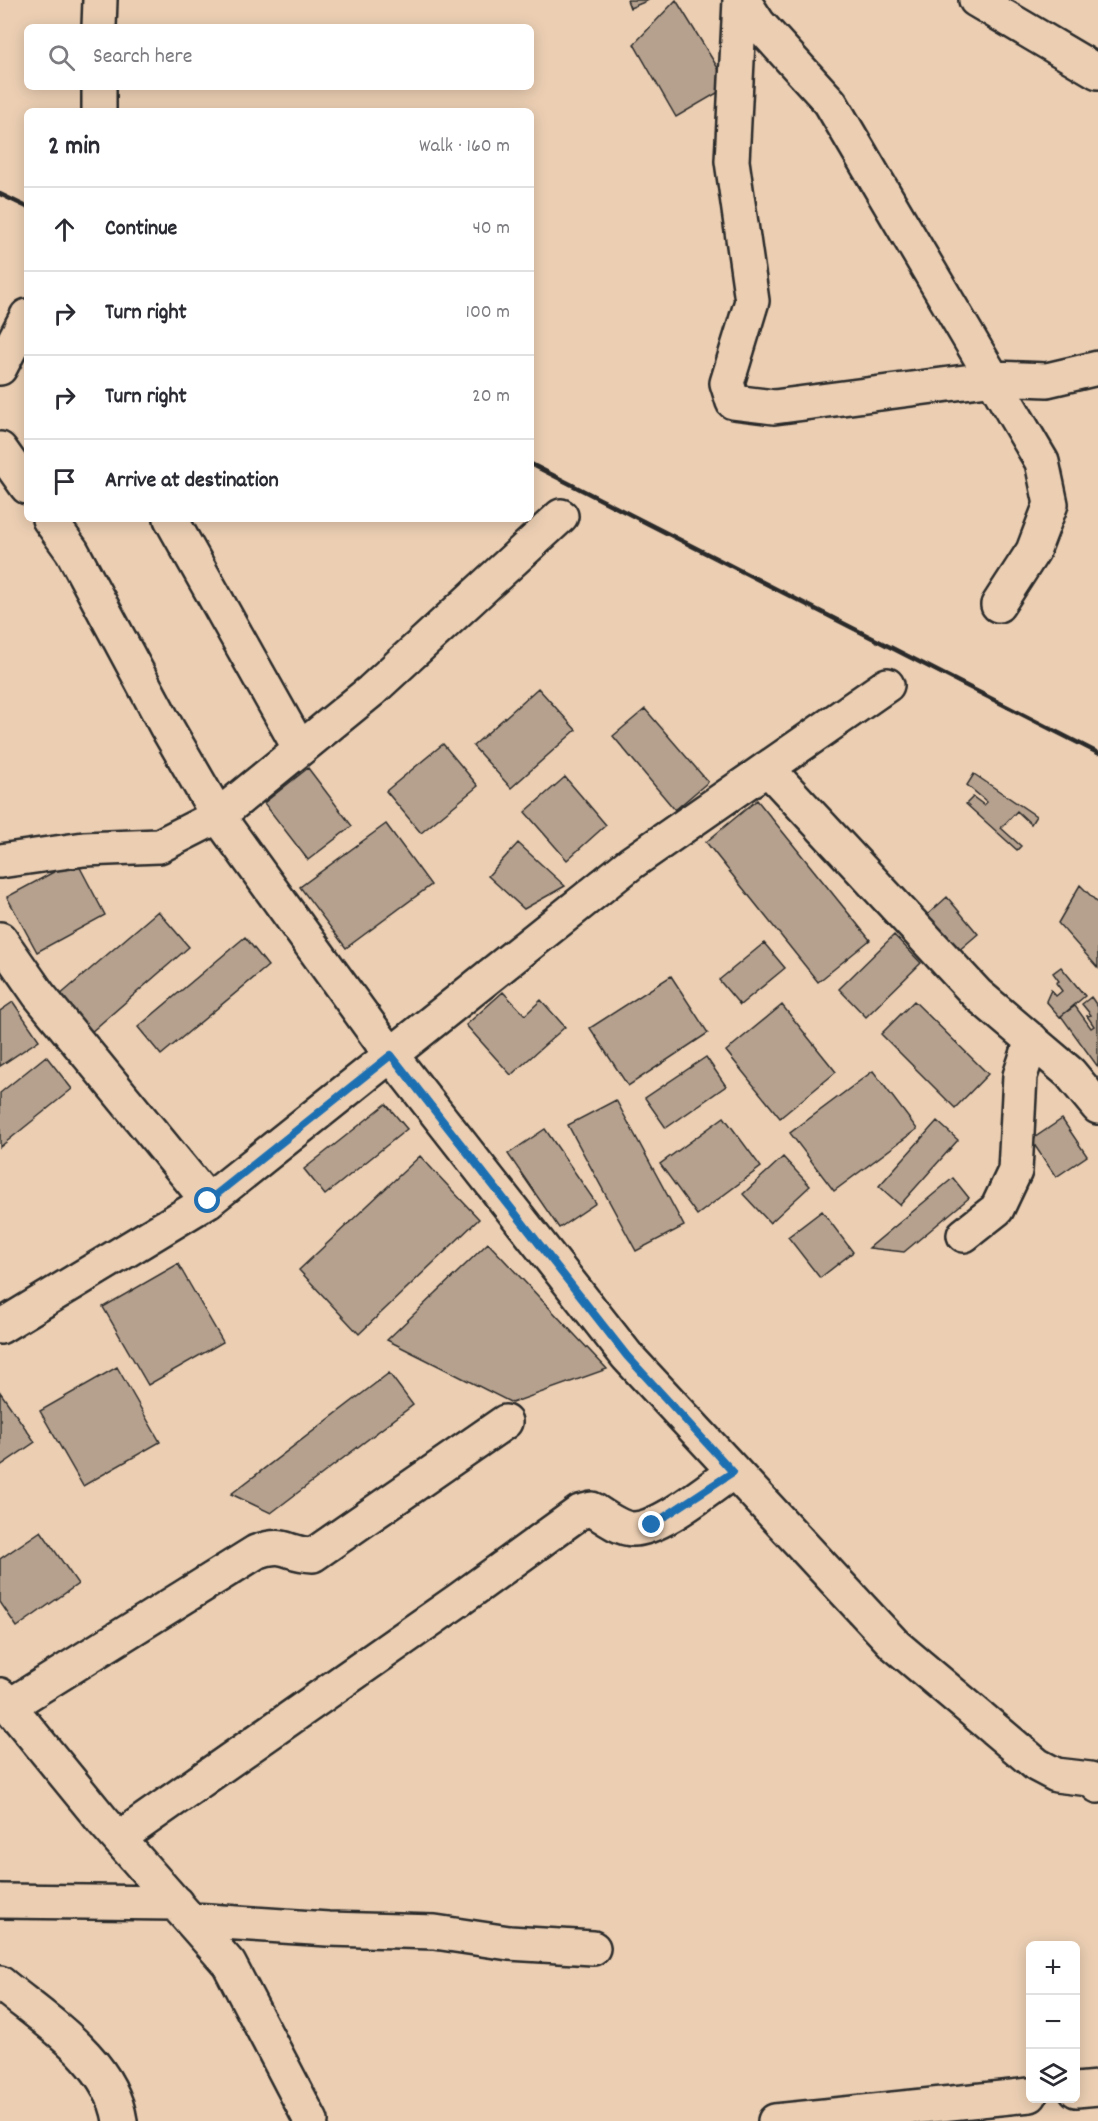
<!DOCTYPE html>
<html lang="en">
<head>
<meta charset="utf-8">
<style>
	body { margin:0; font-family:Dekko,sans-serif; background:#f2f2f3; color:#2b2b33 }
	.controls { position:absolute; right:18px; bottom:18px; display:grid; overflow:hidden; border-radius:9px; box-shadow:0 3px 15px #0003 }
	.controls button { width:54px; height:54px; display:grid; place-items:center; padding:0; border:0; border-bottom:2px solid #e1e1e2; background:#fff; color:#2b2b33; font:30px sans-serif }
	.stop { position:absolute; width:18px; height:18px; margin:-14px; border:4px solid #1f6fb2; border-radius:50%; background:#fff }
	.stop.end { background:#1f6fb2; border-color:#fff; box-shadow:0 2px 6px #0008 }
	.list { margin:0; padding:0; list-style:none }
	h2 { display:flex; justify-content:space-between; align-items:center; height:78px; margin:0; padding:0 24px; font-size:26px }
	h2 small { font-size:20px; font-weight:400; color:#7c7c81 }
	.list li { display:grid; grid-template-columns:39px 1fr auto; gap:18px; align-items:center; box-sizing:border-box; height:84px; padding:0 24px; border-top:2px solid #e1e1e2 }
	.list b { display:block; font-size:22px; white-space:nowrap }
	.list em { font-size:20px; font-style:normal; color:#7c7c81 }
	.icon { flex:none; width:33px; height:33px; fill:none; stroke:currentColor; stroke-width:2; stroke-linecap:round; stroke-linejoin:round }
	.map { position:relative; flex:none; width:1098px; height:2121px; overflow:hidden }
	.search { position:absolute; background:#fff; box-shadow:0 3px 15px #0003; left:24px; top:24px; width:510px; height:66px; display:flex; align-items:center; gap:15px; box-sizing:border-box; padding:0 21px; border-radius:9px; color:#7c7c81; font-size:22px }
	.panel { position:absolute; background:#fff; box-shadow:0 3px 15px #0003; left:24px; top:108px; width:510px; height:414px; border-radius:9px }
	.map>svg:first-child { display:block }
</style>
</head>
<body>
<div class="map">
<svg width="1098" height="2121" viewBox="0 0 1098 2121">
	<rect width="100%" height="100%" fill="#eccfb3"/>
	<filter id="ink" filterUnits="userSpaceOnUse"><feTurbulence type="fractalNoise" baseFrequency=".0167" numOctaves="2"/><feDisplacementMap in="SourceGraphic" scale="12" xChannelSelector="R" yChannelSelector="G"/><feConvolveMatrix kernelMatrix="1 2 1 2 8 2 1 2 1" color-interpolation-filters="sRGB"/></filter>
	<g filter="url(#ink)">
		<!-- building -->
		<path fill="#b6a18e" stroke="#2b2b2b" stroke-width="1.5" d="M627 0H649L630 8Z
			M676 0 729 86 676 117 634 44Z
			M538 688 576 730 511 788 473 746Z
			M645 709 708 782 675 810 613 736Z
			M443 744 478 786 421 833 386 791Z
			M308 768 352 826 308 860 264 803Z
			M974 774 1036 816 1031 824 1017 811 1001 828 1021 846 1017 850 966 804 973 797 984 805 987 802 967 785Z
			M565 777 606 825 567 860 525 812Z
			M757 800 870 940 818 982 706 842Z
			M386 824 431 885 346 948 300 887Z
			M518 843 565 886 524 909 488 876Z
			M76 860 105 915 37 952 7 897Z
			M1080 885 1098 903V968L1058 923Z
			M947 897 978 934 957 952 927 915Z
			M158 911 189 947 90 1033 59 996Z
			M894 935 921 963 866 1017 839 989Z
			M245 937 268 966 161 1055 138 1027Z
			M764 943 785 968 740 1005 719 980Z
			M1061 967 1085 996 1060 1017 1046 1001 1051 990 1056 996 1062 991 1056 983 1059 981 1053 973Z
			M671 976 708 1033 628 1086 590 1028Z
			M503 992 525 1015 541 1000 565 1027 511 1075 466 1025Z
			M1091 997 1098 1007V1067L1061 1016 1075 1006 1091 1028 1094 1026 1087 1016 1091 1015 1082 1004Z
			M914 1001 988 1074 955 1108 881 1034Z
			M13 1002 39 1040 0 1066V1011Z
			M782 1005 836 1072 780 1118 726 1051Z
			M46 1056 72 1089 0 1147V1093Z
			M706 1057 726 1086 666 1128 645 1098Z
			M873 1071 917 1129 834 1191 790 1133Z
			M616 1100 684 1226 636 1251 568 1125Z
			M386 1104 407 1129 325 1195 304 1169Z
			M724 1117 761 1167 697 1215 660 1164Z
			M1062 1119 1087 1156 1056 1177 1031 1140Z
			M937 1121 958 1140 900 1205 879 1186Z
			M545 1129 596 1203 559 1228 508 1154Z
			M420 1156 479 1219 359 1334 299 1270Z
			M783 1157 810 1186 770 1223 743 1194Z
			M953 1178 969 1198 904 1252 869 1248Z
			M822 1211 853 1252 820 1278 788 1237Z
			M488 1243 607 1369 512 1403 387 1340Z
			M178 1264 223 1342 148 1385 103 1307Z
			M117 1367 160 1442 83 1486 40 1411Z
			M389 1373 413 1405 271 1513 231 1494Z
			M0 1392 35 1442 0 1466Z
			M41 1531 78 1584 17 1627 0 1602V1559Z"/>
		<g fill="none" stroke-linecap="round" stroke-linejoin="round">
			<!-- minor casing -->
			<g stroke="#2b2b2b" stroke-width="38">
				<path id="minor" d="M740 0 732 161 752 301 727 383 733 402 774 407 995 378 1047 380 1098 368
					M743 0 758 23 830 102 1042 462 1051 504 1033 551 998 605
					M976 0 1098 72
					M99 27 100 0
					M99 111V87
					M0 368 27 316
					M0 449 27 487
					M49 519 72 551 166 726 218 816 391 1055 627 1356 895 1645 1037 1765 1056 1775 1090 1779 1098 1786
					M171 519 300 749
					M767 768 977 994 1070 1073 1098 1107
					M0 861 84 849 159 846 218 816 371 691 561 516
					M0 939 39 995 208 1201
					M964 1235 997 1209 1015 1171 1020 1076 1032 1040
					M0 1327 208 1201 631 863 887 685
					M0 1695 103 1821 229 1964 311 2121
					M9 1706 256 1552C288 1541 284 1554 313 1555L505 1422
					M119 1838 460 1599 580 1512 592 1509C603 1516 620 1529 633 1529 661 1529 709 1488 733 1472
					M0 1901 176 1903
					M193 1920 328 1929 435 1932 509 1943 593 1948
					M0 1983C44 2020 111 2060 120 2121"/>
			</g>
			<!-- secondary casing -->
			<g stroke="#2b2b2b" stroke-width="38">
				<path id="secondary" d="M1076 2090 1098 2088
					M775 2121 1030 2095"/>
			</g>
			<!-- minor -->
			<use href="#minor" stroke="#eccfb3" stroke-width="33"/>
			<!-- secondary -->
			<use href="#secondary" stroke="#eccfb3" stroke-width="33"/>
			<!-- rail -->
			<path stroke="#2b2b2b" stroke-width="4.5" d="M0 194 27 207
				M531 464 1098 753"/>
		</g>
	</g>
	<g fill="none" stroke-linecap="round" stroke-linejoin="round" filter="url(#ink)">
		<!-- route -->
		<path stroke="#1f6fb2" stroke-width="8" d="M208 1201 391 1055 627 1356 733 1472 652 1525"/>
	</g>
</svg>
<div class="controls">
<button>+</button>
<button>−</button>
<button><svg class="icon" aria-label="layers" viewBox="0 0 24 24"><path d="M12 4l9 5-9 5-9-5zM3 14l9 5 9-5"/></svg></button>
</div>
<div class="stop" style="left:208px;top:1201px"></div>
<div class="stop end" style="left:652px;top:1525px"></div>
<div class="search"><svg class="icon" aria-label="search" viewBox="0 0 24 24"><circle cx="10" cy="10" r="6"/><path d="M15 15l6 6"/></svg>Search here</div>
<section class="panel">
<h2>2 min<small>Walk · 160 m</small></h2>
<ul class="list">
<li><svg class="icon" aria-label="ahead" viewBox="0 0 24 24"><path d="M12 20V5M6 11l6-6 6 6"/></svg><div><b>Continue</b></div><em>40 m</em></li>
<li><svg class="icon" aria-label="right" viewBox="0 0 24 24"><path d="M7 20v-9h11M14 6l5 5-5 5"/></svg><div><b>Turn right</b></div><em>100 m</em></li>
<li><svg class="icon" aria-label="right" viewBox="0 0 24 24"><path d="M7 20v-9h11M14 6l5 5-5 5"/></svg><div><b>Turn right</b></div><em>20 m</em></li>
<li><svg class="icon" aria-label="arrive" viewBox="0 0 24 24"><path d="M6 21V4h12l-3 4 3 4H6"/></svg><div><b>Arrive at destination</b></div></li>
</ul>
</section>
</div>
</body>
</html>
